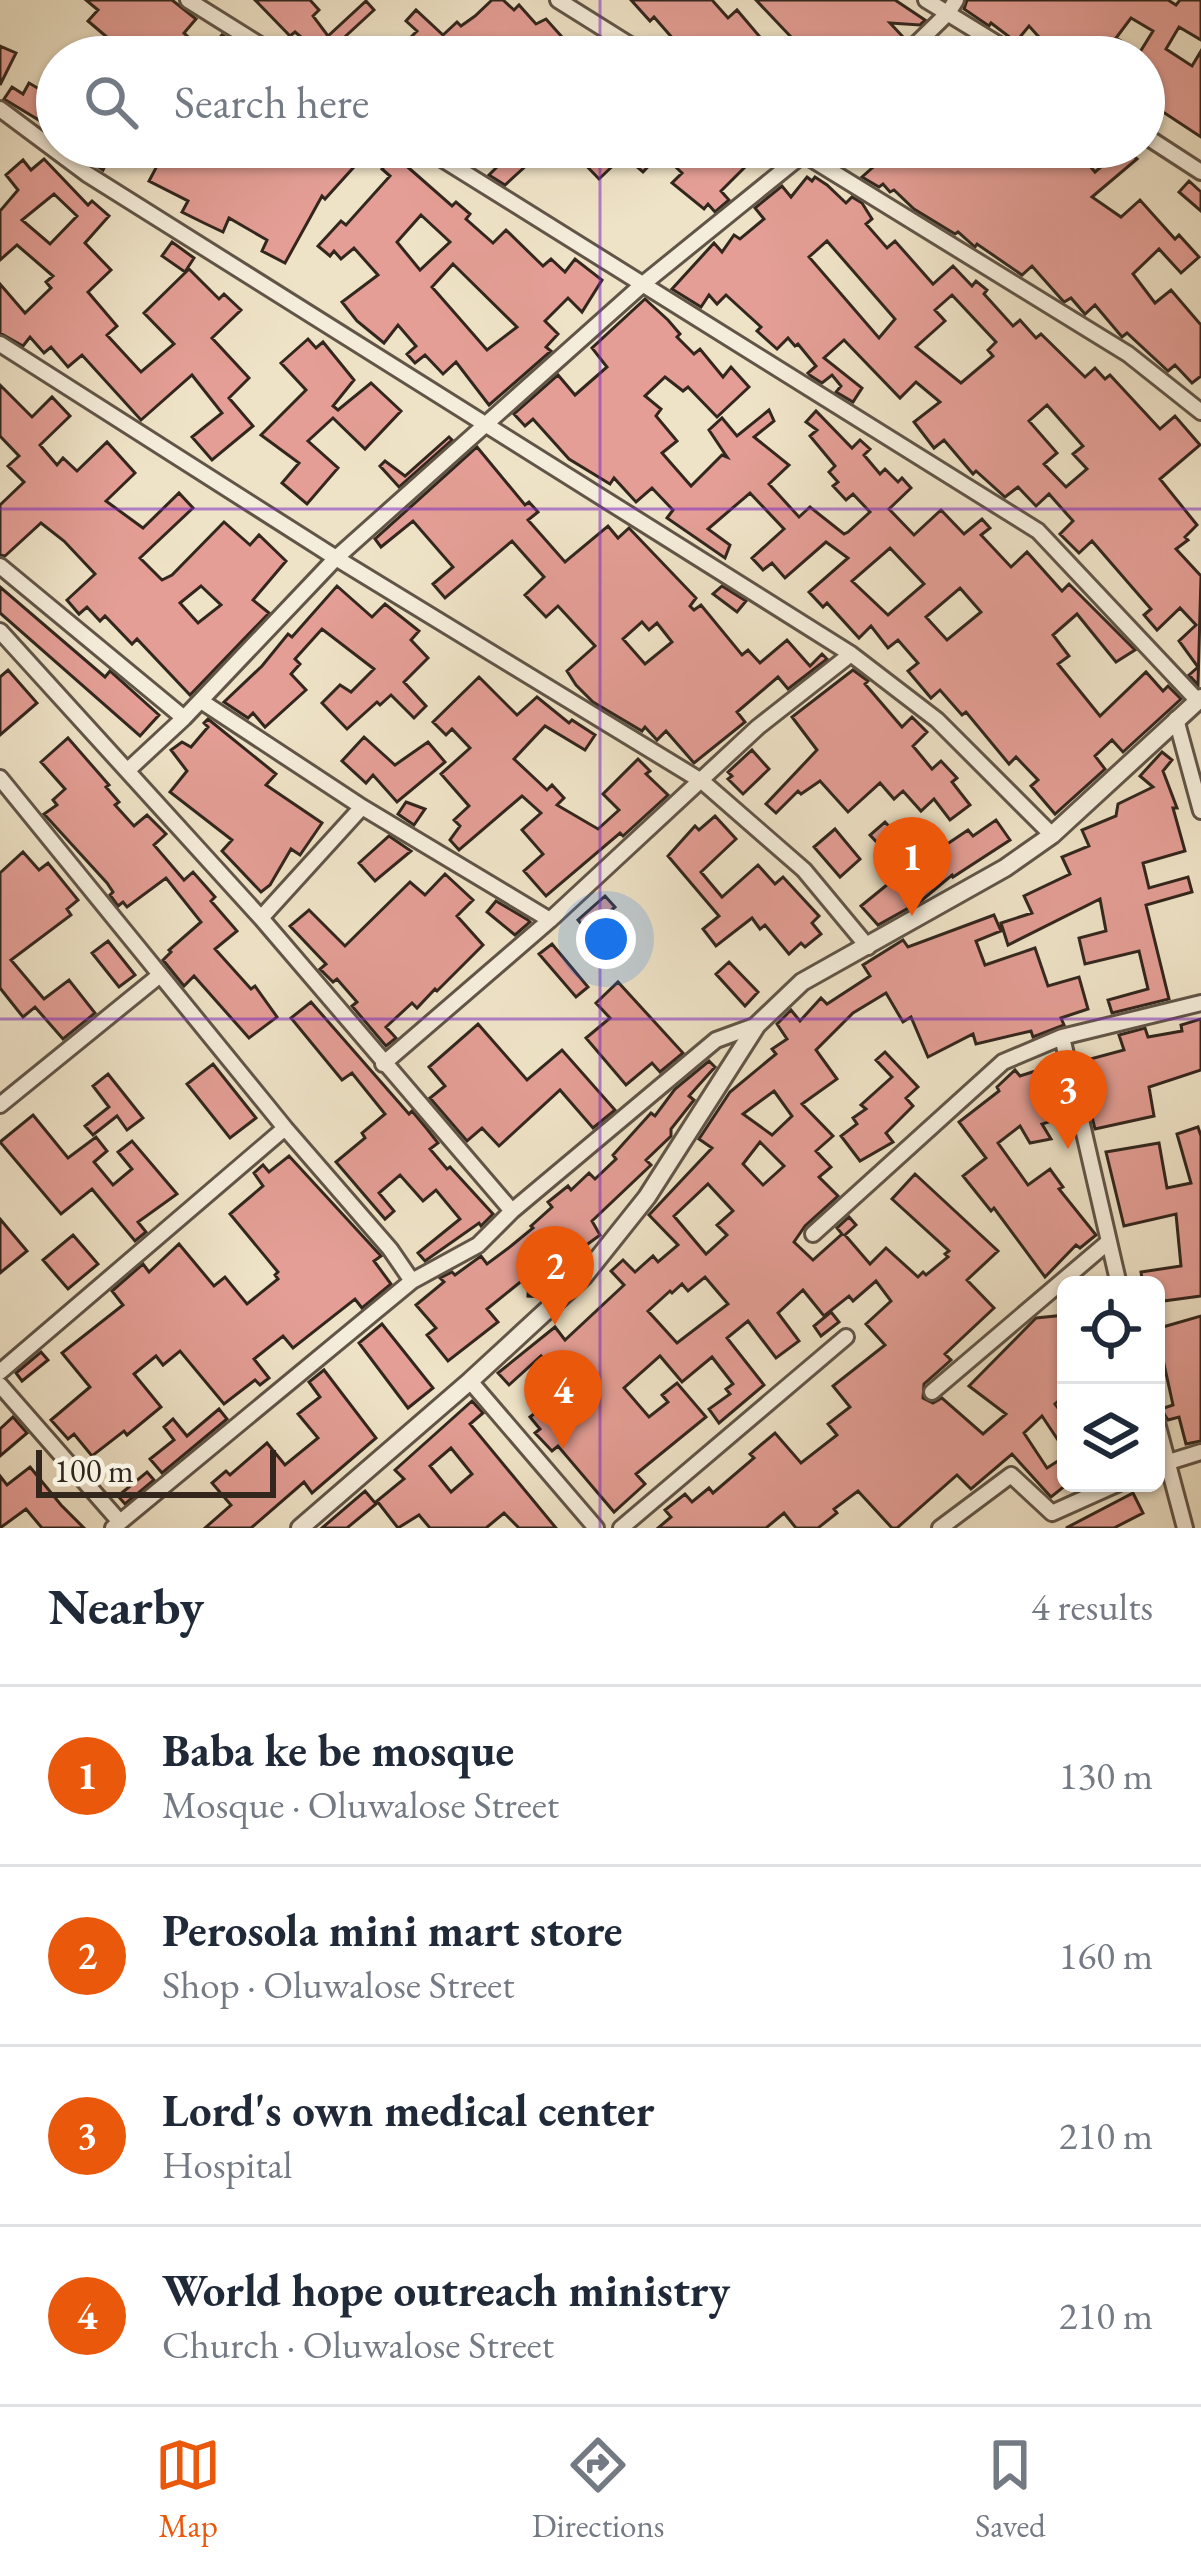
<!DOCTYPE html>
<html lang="en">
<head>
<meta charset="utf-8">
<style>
	body { margin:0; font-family:"EB Garamond",serif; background:#f2f2f3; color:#1f2937 }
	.controls { position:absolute; right:36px; bottom:36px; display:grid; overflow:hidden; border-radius:18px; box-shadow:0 3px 9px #0004 }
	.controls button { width:108px; height:108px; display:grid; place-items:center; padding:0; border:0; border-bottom:3px solid #e0e1e3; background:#fff; color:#1f2937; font:60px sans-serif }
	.scale { position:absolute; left:36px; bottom:30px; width:240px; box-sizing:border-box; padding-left:12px; border:6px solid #32261d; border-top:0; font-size:33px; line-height:42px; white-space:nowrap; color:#32261d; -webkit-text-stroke:9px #f5eddb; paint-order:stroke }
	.you { position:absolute; left:606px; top:939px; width:42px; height:42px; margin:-30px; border:9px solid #fff; border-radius:50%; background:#1a73e8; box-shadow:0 0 0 18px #1a73e833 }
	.badge { display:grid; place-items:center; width:78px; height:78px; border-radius:50%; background:#ea580c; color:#fff; font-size:39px; font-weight:700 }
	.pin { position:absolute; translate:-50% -99px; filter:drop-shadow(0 3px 6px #0008) }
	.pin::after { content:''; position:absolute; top:63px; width:42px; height:36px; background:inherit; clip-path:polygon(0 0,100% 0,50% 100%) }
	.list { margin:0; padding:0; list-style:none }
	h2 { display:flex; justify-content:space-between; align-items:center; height:156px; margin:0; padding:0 48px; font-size:51px }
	h2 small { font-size:39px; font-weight:400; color:#747a83 }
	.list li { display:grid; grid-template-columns:78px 1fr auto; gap:36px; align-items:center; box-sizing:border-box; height:180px; padding:0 48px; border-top:3px solid #e0e1e3 }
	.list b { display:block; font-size:45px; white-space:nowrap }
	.list p { margin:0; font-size:39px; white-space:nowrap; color:#747a83 }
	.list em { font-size:39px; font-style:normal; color:#747a83 }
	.icon { flex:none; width:66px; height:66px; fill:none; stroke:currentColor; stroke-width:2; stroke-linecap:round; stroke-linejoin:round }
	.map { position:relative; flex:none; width:1201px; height:1528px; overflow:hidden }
	.search { position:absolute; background:#fff; box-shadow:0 3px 9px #0004; left:36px; right:36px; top:36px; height:132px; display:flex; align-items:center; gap:30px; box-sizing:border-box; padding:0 42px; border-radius:66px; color:#747a83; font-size:45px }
	.sheet { height:876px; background:#fff }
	nav { display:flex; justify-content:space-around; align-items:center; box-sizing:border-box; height:168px; border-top:3px solid #e0e1e3; background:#fff; font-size:33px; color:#747a83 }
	nav a { display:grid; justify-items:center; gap:6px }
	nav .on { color:#ea580c }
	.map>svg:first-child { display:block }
</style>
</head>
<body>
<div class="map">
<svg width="1201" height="1528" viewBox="0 0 1201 1528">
	<rect width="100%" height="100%" fill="#efe3c7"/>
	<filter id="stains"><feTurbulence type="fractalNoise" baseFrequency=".00167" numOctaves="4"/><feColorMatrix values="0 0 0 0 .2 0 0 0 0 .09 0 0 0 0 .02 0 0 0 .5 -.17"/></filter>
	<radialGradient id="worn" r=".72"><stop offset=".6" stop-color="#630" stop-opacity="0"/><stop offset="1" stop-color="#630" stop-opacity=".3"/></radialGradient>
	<!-- building -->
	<path fill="#e49e95" stroke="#32261d" stroke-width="3" fill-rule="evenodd" d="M86 0H172L196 19 184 33 206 53 222 35 237 45 229 57H142L125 41 115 53 104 43 108 38 88 21 98 10Z
		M255 0H310L319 10 313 16 328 36 366 1 374 10 324 56 295 32 290 36Z
		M492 0H503L514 10 519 5 536 24 546 19 571 47 578 39 598 57H391L417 31 406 21 416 10 443 35 457 22 461 26 475 16Z
		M631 0H712L728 18 737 10 777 57H689L654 17 650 21Z
		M756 0H895L925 20 920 25 890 23 905 39 892 57H810Z
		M967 0H1168L1176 5 1180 0H1201V40L1179 27 1166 49 1192 66 1201 51V137L1154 106 1144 120V57H1057L1029 26 1016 42 991 23 989 26 964 9ZM1131 18 1153 31 1140 52 1116 38Z
		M0 46 16 53 0 85Z
		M57 73V131L4 99 12 87 23 94 29 83 46 93Z
		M87 147H114L103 170 82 156Z
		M167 147H182L218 162 227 147H372L325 199 322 196 285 263 262 251 267 240 229 218 223 232 204 223 182 212 188 201 149 181Z
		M589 147H728L747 165 721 191 729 200 715 212 708 204 704 209 672 183 682 173 661 153 643 172 628 159 625 162 621 158 599 179 578 157Z
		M896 147H950L958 156 966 147H1016L1025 157 1036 147H1074L1095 172 1124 147 1137 159 1092 197 1121 217 1140 200 1175 239 1179 235 1199 257 1181 273 1159 249 1133 274 1155 303 1171 290 1201 325V376L1192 383 1175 365 1168 371 1127 333 1122 337 1095 305 1085 314 1071 298 1064 302 1032 266 1022 275 977 244 975 247 958 232 955 234 914 209 894 190 890 192 883 184 879 187 862 177Z
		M515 149 529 163 505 185 489 175Z
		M394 155 452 206 456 202 470 214 466 219 493 243 506 230 543 266 551 259 565 272 575 259 602 280 582 312 568 298 545 321 558 334 546 347 551 351 489 405 456 362 443 374 425 355 415 363 407 354 416 346 398 325 384 343 357 321 342 302 378 275 354 248 341 259 334 251 330 256 318 246 341 221 346 225 390 176 382 169ZM421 215 450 242 420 270 397 242ZM453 264 517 327 487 350 432 287Z
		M44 159 88 205 92 201 109 216 85 243 111 270 88 292 117 326 107 335 141 372 174 344 144 313 189 269 219 299 224 294 241 310 212 338 249 378 229 398 253 426 212 460 192 437 222 413 192 375 141 420 82 355 68 367 51 347 44 353 30 337 23 346 0 333V284L25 313 51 288 46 282 53 276 17 245 0 260V211L18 190 6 175 23 160 31 170ZM54 194 77 216 50 244 22 220Z
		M807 177 812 181 815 177 827 185 846 203 852 197 862 203 872 219 866 224 887 248 895 241 933 284 953 266 972 286 976 281 987 290 984 294 1013 326 1020 320 1036 338 1041 334 1085 377 1095 368 1105 379 1110 375 1160 429 1175 416 1200 445 1160 479 1197 525 1185 537 1188 540 1176 549 1201 576 1198 685 1189 675 1198 667 1179 641 1196 625 1180 608 1157 630 1144 615 1151 609 1092 541 1079 553 1060 534 1073 521 1049 494 1036 506 1018 487 1005 497 976 471 973 474 944 440 934 448 914 422 940 402 916 382 900 398 844 340 824 358 862 388 853 402 836 392 841 386 832 375 822 383 811 376 808 373 816 366 798 344 795 346 788 338 777 349 757 331 761 327 726 295 717 304 709 295 701 307 672 289 714 243 722 252 734 235 740 239 764 219 755 208 782 186 791 197ZM827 241 895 319 879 338 809 257ZM952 295 996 342 988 350 993 356 961 383 916 347 945 321 935 310ZM1047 405 1083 446 1073 454 1087 469 1066 487 1044 464 1057 453 1029 421Z
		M1189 181 1201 192V211L1179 192Z
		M172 242 194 258 185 272 162 256Z
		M645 299 668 320 680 334 677 337 694 354 700 349 723 377 731 367 749 387 717 417 688 387 683 391 665 377 645 396 661 409 656 416 677 441 662 453 691 486 722 455 727 457 709 430 722 418 737 436 769 410 774 421 754 437 789 465 769 484 799 517 810 507 844 534 848 532 870 512 853 494 846 500 833 486 838 482 829 472 835 466 810 436 817 430 806 422 816 411 852 448 860 440 870 449 864 455 880 474 885 469 898 482 902 478 911 488 889 509 914 535 941 510 964 534 982 519 990 528 981 535 1011 567 1027 552 1062 591 1069 584 1135 650 1116 662 1077 614 1053 635 1069 656 1058 664 1100 716 1146 672 1163 691 1168 686 1181 699 1123 752 1112 740 1095 756 1105 769 1055 814 1031 786 1038 780 1016 757 1009 764 966 712 962 715 940 690 931 698 908 671 918 663 898 640 888 648 871 626 859 638 827 603 823 607 809 592 848 558 826 542 785 578 772 563 763 570 752 558 784 529 750 493 708 529 730 545 725 558 667 518 673 510 652 488 636 502 614 478 610 484 569 459 533 419 525 426 514 414 558 375 575 395 607 367 592 348ZM890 548 924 584 888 615 852 581ZM960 588 981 612 947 640 926 617Z
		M308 339 316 348 323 342 354 380 333 406 338 410 371 383 401 411 365 449 333 418 308 441 338 468 307 504 282 483 299 463 261 435 306 390 281 363Z
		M0 385 32 417 52 397 70 416 40 445 57 465 63 458 77 471 107 442 135 473 106 501 143 528 179 493 193 508 140 558 162 580 172 575 224 522 250 545 259 535 286 561 253 600 269 613 190 695 137 639 132 644 105 616 100 621 87 607 79 614 67 600 95 574 64 541 41 523 5 556 0 555V505L24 482 8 466 19 456 0 436ZM201 586 221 605 198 623 180 603Z
		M449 437 452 440 399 487 380 466 385 461 405 476Z
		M477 447 525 505 529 502 538 512 528 520 565 562 608 526 618 538 629 528 696 598 690 606 694 610 701 605 742 655 748 650 760 663 787 640 810 666 822 654 827 659 788 689 778 677 737 712 745 722 694 763 666 731 657 740 645 727 642 731 593 702 576 685 567 671 595 646 558 606 546 617 525 595 544 577 512 541 445 598 433 584 453 567 413 521 381 547 375 539ZM642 622 649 630 657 623 672 642 645 664 623 639Z
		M337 586 372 617 385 604 419 631 411 640 428 658 404 682 426 706 414 718 391 695 380 705 377 702 347 729 322 703 340 685 351 692 374 669 322 629 295 659 300 664 291 674 306 690 265 727 253 713 248 718 224 702 262 666 288 634 292 637Z
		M722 586 746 601 737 612 713 594Z
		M0 587 105 677 110 671 159 715 140 736 0 613Z
		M8 670 37 703 0 735V677Z
		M853 670 868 681 865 684 902 727 912 717 927 732 913 746 932 769 941 761 957 778 952 782 970 805 950 820 934 799 921 811 903 791 894 799 880 783 848 812 820 781 801 794 798 791 776 813 766 804 817 750 792 717Z
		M479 677 517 715 537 697 569 723 572 720 595 735 585 750 545 726 514 759 547 790 552 785 564 798 557 805 598 829 619 810 603 794 638 759 650 771 646 774 668 795 623 836 620 833 546 896 524 871 543 854 522 830 541 813 522 796 459 850 450 840 460 826 454 820 469 806 441 774 470 748 452 729 446 735 433 722Z
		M208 719 276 774 266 785 322 823 300 855 291 849 270 885 261 892 222 851 232 840 170 792 187 771 171 750 182 742 191 747 208 727 204 723Z
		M364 737 395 765 428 742 445 762 397 802 373 775 366 783 342 761Z
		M68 738 109 785 106 787 119 802 115 805 134 826 147 815 166 834 154 845 184 880 193 872 215 897 211 901 237 931 215 949 251 989 255 986 277 1017 249 1038 194 976 184 986 163 960 171 952 169 950 201 922 166 878 127 907 123 902 118 906 110 895 113 892 107 883 44 814 57 805 53 800 65 789 41 762Z
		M752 750 769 769 743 794 728 779 732 776 728 772Z
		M1162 752 1172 760 1163 771 1177 808H1173L1185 851 1143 863 1149 888 1188 877 1192 892 1146 905 1169 999 1112 1013 1108 1000 1148 989 1139 951 1085 964 1079 938 1106 931 1100 899 1008 945 1001 923 1032 913 1024 896 1070 874 1062 857 1089 846 1082 830 1116 816 1118 804 1153 787 1140 776Z
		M406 802 425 809 414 825 398 814Z
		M715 816 736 839 701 872 722 897 758 865 775 884 783 877 819 916 812 923 821 934 805 947 801 943 789 954 765 925 760 929 752 918 716 946 703 929 719 916 668 856 695 826 699 830Z
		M996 820 1010 840 953 877 952 875 921 901 878 925 861 906 904 871 870 835 885 822 922 861 968 830 973 836Z
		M835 829 860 859 840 877 814 847Z
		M389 836 411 851 375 881 359 863Z
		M23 852 39 870 48 863 78 900 67 909 71 915 11 960 44 999 69 980 95 1013 63 1039 35 1007 23 1017 0 988V873Z
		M445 874 473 900 457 916 483 945 437 991 435 989 417 1008 412 1003 386 1027 396 1038 386 1046 352 1006 357 1002 337 979 333 982 320 969 326 964 290 926 309 910 345 946 410 882 425 895Z
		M605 896 615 907 587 931 578 920Z
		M496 901 528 920 530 922 515 935 487 912Z
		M994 915 1001 931 976 941 985 965 1035 948 1048 986 1079 977 1088 1009 1061 1018 1064 1025 1033 1037 1031 1031 976 1044 973 1034 928 1057 911 1017 903 1022 886 993 853 1013 816 1050 837 1079 802 1104 833 1136 816 1151 831 1167 819 1177 838 1196 805 1226 794 1242 813 1260 842 1234 837 1228 849 1217 856 1225 845 1235 870 1264 886 1248 918 1277 923 1272 926 1275 948 1257 945 1254 949 1251 892 1199 915 1174 998 1251 967 1280 994 1308 945 1354 951 1360 924 1384 923 1398 933 1403 942 1398 983 1434 1006 1414 969 1386 1036 1318 1066 1315V1394L1055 1404 1066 1419V1452L1042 1416 1024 1433 1047 1468 1061 1459 1066 1466V1485L1051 1497 1012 1454 971 1489 957 1475 897 1528H892L858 1491 834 1509 837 1513 818 1528H796L784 1513 766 1528H658L671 1517 665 1510 685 1494 692 1502 709 1488 713 1493 754 1458 750 1454 775 1433 801 1463 837 1435 828 1424 850 1407 833 1386 885 1345 866 1324 891 1301 876 1281 853 1301 849 1296 824 1316 803 1290 778 1313 799 1341 776 1358 748 1321 727 1338 764 1385 719 1423 709 1409 730 1394 726 1389 733 1384 712 1357 682 1382 660 1356 624 1388 649 1417 668 1402 662 1395 677 1383 706 1417 636 1474 645 1484 614 1512 558 1446 552 1451 535 1433 540 1429 530 1417 568 1387 541 1356 509 1385 498 1373 555 1327 565 1340 624 1285 611 1271 623 1260 635 1272 653 1256 658 1262 678 1245 649 1215 712 1148 699 1139 730 1092 776 1054 772 1049 787 1039 777 1024 791 1010 800 1021 821 998 827 1004 870 976 863 965 903 940 908 947ZM774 1091 792 1116 772 1135 743 1114ZM760 1142 784 1166 763 1185 743 1164ZM708 1184 733 1211 717 1225 727 1235 706 1254 674 1216ZM705 1277 728 1304 677 1343 648 1311 670 1291 672 1293 682 1284 688 1291Z
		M108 941 135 975 119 987 92 953Z
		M552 944 588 987 576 997 539 954Z
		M729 962 758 992 745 1006 716 974Z
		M618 982 683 1053 660 1072 652 1063 626 1085 586 1038 610 1018 596 1003Z
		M311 1002 409 1114 412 1111 427 1129 438 1143 430 1149 447 1169 450 1167 493 1214 481 1226 479 1223 425 1261 418 1253 460 1219 436 1190 423 1201 400 1175 379 1193 394 1211 385 1219 336 1162 365 1138 362 1133 385 1114 352 1073 342 1080 291 1018Z
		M1201 1019V1070L1149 1087 1154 1116 1095 1129 1079 1062 1124 1050 1119 1035 1145 1028 1148 1037 1182 1031 1181 1025Z
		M478 1024 527 1080 562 1050 615 1110 593 1128 560 1090 499 1146 482 1128 467 1141 430 1098 445 1086 429 1067Z
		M885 1052 918 1087 906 1098 913 1106 886 1133 893 1142 860 1161 841 1136 857 1124 853 1118 866 1109 861 1105 892 1077 876 1060Z
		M709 1061 715 1067 689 1096 694 1100 671 1129V1136L646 1160 651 1165 592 1221 600 1235 551 1271V1289L543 1297 528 1296 529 1275 487 1309 498 1322 448 1361 427 1335 436 1328 416 1305 444 1282 440 1278 452 1272 455 1275 481 1256 487 1264 511 1246 533 1228 531 1226 552 1207 548 1202 568 1186 571 1190 589 1173 595 1179 616 1159 613 1155 651 1113 655 1116 675 1089Z
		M213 1064 256 1118 230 1138 187 1084Z
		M1048 1067 1061 1118 1042 1124 1051 1139 1030 1143 1020 1126 998 1143 1028 1185 1050 1169 1063 1187 1059 1189 1096 1235 1080 1248 1076 1245 1045 1277 994 1208 991 1211 963 1176 986 1158 959 1122 999 1091 997 1087 1015 1070 1020 1076Z
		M108 1074 143 1118 127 1130 117 1116 93 1135 85 1126 109 1107 93 1086Z
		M33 1115 68 1158 96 1137 107 1151 94 1162 113 1185 132 1169 118 1152 132 1141 177 1194 138 1222 146 1232 135 1241 92 1189 61 1214 0 1142Z
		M1198 1127 1201 1136V1296L1156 1302V1285H1143L1141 1272 1181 1266 1176 1214 1124 1226 1106 1152 1159 1143 1167 1188 1191 1183 1177 1134Z
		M289 1156 381 1256 374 1261 391 1284 362 1308 355 1299 293 1348 283 1336 254 1359 269 1378 260 1385 255 1380 224 1404 180 1351 163 1365 156 1356 134 1374 161 1407 127 1435 124 1431 92 1456 74 1434 68 1439 51 1420 90 1387 62 1353 123 1305 112 1291 143 1264 149 1272 179 1244 214 1286 225 1277 247 1304 278 1279 275 1275 278 1272 230 1214 263 1186 254 1173 263 1165 269 1172Z
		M0 1219 27 1251 0 1273Z
		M73 1235 98 1264 68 1289 43 1260Z
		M831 1312 839 1322 821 1336 814 1326Z
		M1201 1316V1441L1186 1444 1179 1417 1168 1420 1161 1409 1173 1405 1162 1355 1156 1357V1329Z
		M382 1324 433 1388 408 1408 359 1343Z
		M41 1352 48 1360 22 1381 16 1373Z
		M324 1370 376 1438 312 1493 304 1482 251 1528H205L231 1505 212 1483 226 1471 230 1475 267 1443 285 1465 318 1438 298 1414 320 1397 309 1382Z
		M472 1401 483 1413 470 1424 556 1528H519L504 1513 486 1528H430L419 1515 398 1528 377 1501 404 1479 395 1470ZM451 1448 472 1474 451 1492 430 1466Z
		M219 1409 227 1419 162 1473 150 1459 174 1440 164 1427 173 1419 187 1436Z
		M13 1417 27 1433 0 1456V1429Z
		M30 1467 61 1505 84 1528H42L26 1509 0 1528V1476L7 1485Z
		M147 1472 154 1480 125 1504 118 1496Z
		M365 1491 376 1504 347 1528H322Z
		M1133 1493 1143 1513 1114 1528H1066Z"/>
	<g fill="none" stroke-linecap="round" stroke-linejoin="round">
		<!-- minor casing -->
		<g stroke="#615548" stroke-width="20">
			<path id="minor" d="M188 0 279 57
				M558 0 649 57
				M926 0 1019 57
				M903 57 948 13 956 0
				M0 109 87 174 851 654 937 720 1052 835
				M1144 135 1201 172
				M423 147 1038 531 1198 701
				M792 147 1128 354 1201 412
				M0 344 336 558 703 782 804 870 868 947
				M0 566 184 718
				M0 631 261 918 512 1211
				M201 701 362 807 550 920
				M1176 719 1201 811
				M128 770 184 718 336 558 643 284 812 147
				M0 778 285 1128 390 1249 412 1281
				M261 918 362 807
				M1062 1037 1119 1285
				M383 1064 550 920 758 727 851 654
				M0 1105 160 975
				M813 1234 1003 1062 1062 1037 1201 1003
				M0 1372 285 1128
				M470 1381 596 1528
				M0 1385 120 1522
				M932 1392 1107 1243
				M1156 1419 1185 1528
				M1156 1466 1201 1452
				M113 1528 412 1281 478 1245 512 1211 716 1040 757 1025
				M621 1528 846 1337
				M940 1528 1011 1475 1052 1513 1119 1483"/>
		</g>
		<!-- tertiary casing -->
		<g stroke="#615548" stroke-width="22">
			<path id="tertiary" d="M300 1528 470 1381 584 1276 647 1197 757 1025 802 982 1005 868 1052 835 1201 698"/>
		</g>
		<!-- minor -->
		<use href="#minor" stroke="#f5eddb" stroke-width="14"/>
		<!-- tertiary -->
		<use href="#tertiary" stroke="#f5eddb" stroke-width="16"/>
	</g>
	<!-- grid -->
	<path fill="none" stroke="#7b2cbf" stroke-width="3" stroke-opacity="0.55" d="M600 0V57M600 147V1528M0 509H1201M0 1019H1201"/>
	<rect width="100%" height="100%" filter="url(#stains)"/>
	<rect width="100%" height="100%" fill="url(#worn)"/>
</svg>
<div class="controls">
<button><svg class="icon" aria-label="locate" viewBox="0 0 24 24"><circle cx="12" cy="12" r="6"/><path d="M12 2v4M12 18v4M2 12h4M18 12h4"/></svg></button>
<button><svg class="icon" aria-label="layers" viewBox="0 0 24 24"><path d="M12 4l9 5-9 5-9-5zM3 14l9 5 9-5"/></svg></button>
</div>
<div class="scale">100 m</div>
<div class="you"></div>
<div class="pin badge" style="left:912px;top:916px">1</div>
<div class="pin badge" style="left:555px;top:1325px">2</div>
<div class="pin badge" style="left:1068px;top:1149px">3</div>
<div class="pin badge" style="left:563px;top:1449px">4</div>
<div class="search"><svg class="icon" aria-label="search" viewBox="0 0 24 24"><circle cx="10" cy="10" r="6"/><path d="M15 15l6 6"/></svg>Search here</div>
</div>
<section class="sheet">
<h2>Nearby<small>4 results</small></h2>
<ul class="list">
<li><span class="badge">1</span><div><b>Baba ke be mosque</b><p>Mosque · Oluwalose Street</p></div><em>130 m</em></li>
<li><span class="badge">2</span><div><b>Perosola mini mart store</b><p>Shop · Oluwalose Street</p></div><em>160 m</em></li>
<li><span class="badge">3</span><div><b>Lord's own medical center</b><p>Hospital</p></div><em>210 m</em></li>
<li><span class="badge">4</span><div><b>World hope outreach ministry</b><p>Church · Oluwalose Street</p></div><em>210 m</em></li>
</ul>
</section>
<nav>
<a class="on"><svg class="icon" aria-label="map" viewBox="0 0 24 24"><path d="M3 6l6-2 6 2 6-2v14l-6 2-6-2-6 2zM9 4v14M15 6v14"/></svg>Map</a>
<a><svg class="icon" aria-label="directions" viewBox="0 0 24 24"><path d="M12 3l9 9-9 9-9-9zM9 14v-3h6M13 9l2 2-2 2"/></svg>Directions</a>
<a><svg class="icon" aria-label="saved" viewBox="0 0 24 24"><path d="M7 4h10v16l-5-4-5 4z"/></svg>Saved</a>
</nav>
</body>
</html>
